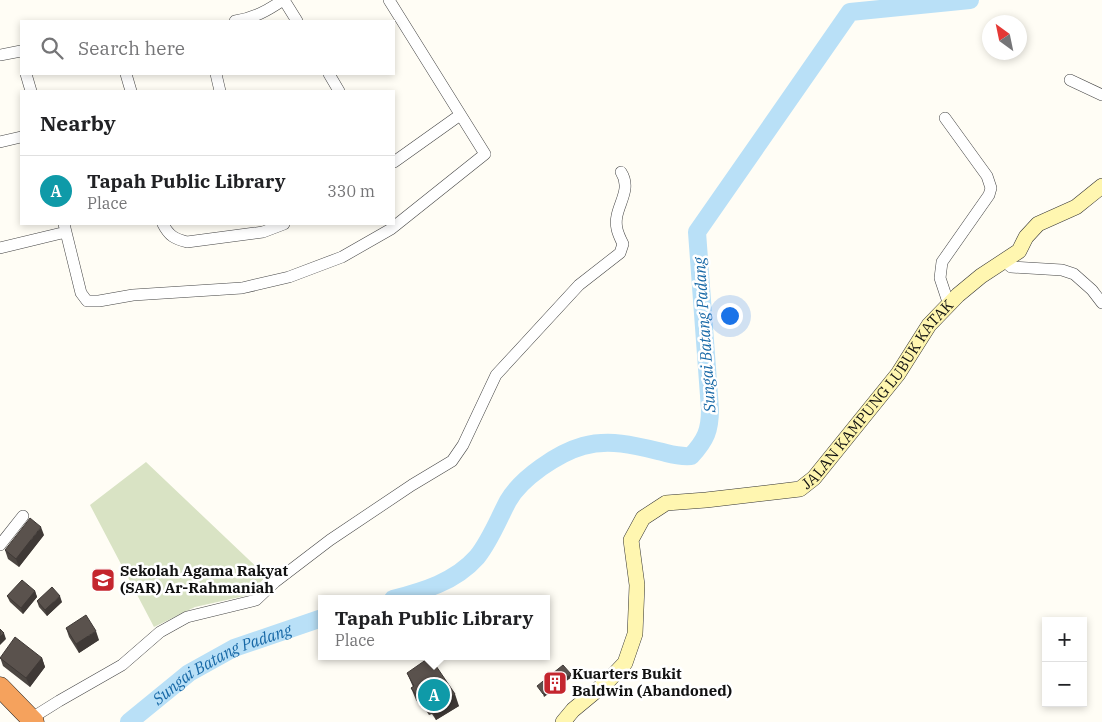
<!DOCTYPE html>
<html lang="en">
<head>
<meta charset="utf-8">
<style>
	body { margin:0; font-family:"IBM Plex Serif",serif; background:#f6f6f6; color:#202124 }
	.controls { position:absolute; right:15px; bottom:15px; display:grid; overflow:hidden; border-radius:0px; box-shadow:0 2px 8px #0003 }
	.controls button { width:45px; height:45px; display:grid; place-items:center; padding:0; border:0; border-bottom:1px solid #e0e0e0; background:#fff; color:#202124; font:25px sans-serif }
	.compass { position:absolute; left:982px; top:15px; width:45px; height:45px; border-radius:50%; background:#fff; box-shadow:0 2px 8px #0003; rotate:327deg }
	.you { position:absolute; left:729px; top:315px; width:18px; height:18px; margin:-12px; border:4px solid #fff; border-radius:50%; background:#1a73e8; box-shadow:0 0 0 8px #1a73e833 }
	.badge { display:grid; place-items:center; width:32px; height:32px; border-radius:50%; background:#c4262e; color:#fff; font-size:16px; font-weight:700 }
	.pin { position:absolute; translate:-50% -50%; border:2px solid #fff; box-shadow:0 1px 5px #0006 }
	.popup { position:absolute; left:318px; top:595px; width:232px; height:65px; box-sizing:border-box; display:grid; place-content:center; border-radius:0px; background:#fff; filter:drop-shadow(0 1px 4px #0005); font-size:16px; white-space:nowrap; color:#757577 }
	.popup b { font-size:19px; color:#202124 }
	.popup::after { content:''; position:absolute; left:50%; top:100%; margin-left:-10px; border:10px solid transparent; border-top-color:#fff }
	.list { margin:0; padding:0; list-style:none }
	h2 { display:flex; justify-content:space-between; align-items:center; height:65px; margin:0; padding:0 20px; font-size:21px }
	h2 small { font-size:16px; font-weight:400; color:#757577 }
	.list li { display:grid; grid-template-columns:32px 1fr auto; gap:15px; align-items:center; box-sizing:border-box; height:70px; padding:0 20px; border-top:1px solid #e0e0e0 }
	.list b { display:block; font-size:19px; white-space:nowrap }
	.list p { margin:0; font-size:16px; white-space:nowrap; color:#757577 }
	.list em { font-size:16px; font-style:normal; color:#757577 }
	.icon { flex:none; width:28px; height:28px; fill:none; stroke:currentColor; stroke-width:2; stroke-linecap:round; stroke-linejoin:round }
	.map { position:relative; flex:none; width:1102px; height:722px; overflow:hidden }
	.search { position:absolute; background:#fff; box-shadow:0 2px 8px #0003; left:20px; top:20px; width:375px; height:55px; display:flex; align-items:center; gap:12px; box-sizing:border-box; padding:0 18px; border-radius:0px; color:#757577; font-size:19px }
	.panel { position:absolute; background:#fff; box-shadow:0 2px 8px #0003; left:20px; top:90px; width:375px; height:135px; border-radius:0px }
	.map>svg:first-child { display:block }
</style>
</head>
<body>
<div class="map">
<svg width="1102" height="722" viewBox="0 0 1102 722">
	<rect width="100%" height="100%" fill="#fffdf5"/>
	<!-- cemetery -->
	<path fill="#d9e3c4" d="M146 462 266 576 249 595 195 607 154 627 90 505Z"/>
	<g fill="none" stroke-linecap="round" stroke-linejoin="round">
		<!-- river -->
		<g stroke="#b9e0f7" stroke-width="18">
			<path d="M393 599C423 591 455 582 477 557 490 541 498 520 508 501 521 478 558 453 583 446 609 439 634 445 658 451 671 454 677 457 691 456 706 440 710 430 710 409L697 232 850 12 970 0"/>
			<path id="s1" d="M129 722 189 673 234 648 322 618"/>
		</g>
		<!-- street casing -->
		<g stroke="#444" stroke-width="12">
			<path id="street" d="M284 0 297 21
				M235 21C254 18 267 11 283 0
				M0 55 21 51
				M26 74 31 91
				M126 74 131 91
				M216 74 220 91
				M329 74 339 91
				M1070 80 1102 95
				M945 118 987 176 991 188 989 195 942 262 940 278 949 305
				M0 142 21 137
				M394 162 460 115
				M64 224 81 293 87 301H99L133 295 242 288 289 277 342 257 391 229 485 154 389 0
				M163 224C169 236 175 239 187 242L263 232 284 224
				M0 248 66 232
				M1004 261 1011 267 1062 270 1074 274 1092 290 1102 303
				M0 545 23 516
				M27 721 59 701 122 665 160 632 187 617 256 600 275 582 330 540 412 485 452 461 463 445 496 375 579 285 620 253 623 244C621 240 618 234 617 229 612 208 634 192 621 172"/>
		</g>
		<!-- secondary casing -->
		<g stroke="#333" stroke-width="16">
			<g id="secondary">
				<path id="s2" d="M563 722 573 710 608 681 625 663 635 634 637 585 631 540 643 518 666 503 706 500 800 489 814 478 898 374 929 325 958 295 981 276 1019 251 1026 237 1038 224 1076 207 1102 186"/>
			</g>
		</g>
		<!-- highway casing -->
		<g stroke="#222" stroke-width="21">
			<path id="highway" d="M0 687 34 722"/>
		</g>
		<!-- street -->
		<use href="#street" stroke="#fff" stroke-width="11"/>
		<!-- secondary -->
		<use href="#secondary" stroke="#fff6b0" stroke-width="15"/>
		<!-- highway -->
		<use href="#highway" stroke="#f5a25d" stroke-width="20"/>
	</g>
	<!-- wall -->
	<path fill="#4d4742" d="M44 535 19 567 8 559 5 550Z
		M35 591 37 597 23 614 10 602 7 596Z
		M37 601 62 602 47 616 39 607Z
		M66 628 99 640 79 653 69 637Z
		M0 657 42 658 45 667 30 687 3 666Z
		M407 673 459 706 436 720 432 714 429 715 423 706 421 707 416 700 411 688 413 687Z"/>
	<!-- shaded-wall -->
	<path fill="#3f3936" d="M41 527 44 535 19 567 16 559Z
		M35 591 37 597 23 614 21 608Z
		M60 596 62 602 47 616 45 610Z
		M96 631 99 640 79 653 76 644Z
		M4 633 6 639 0 645V637Z
		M42 658 45 667 30 687 26 678Z
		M571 674 572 677 544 697 543 694Z
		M455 694 459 706 436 720 432 709Z"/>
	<!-- building -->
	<path fill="#5a524d" stroke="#3f3936" d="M30 518 41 527 16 559 5 550Z
		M22 580 35 591 21 608 7 596Z
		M52 587 60 596 45 610 37 601Z
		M86 615 96 631 76 644 66 628Z
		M0 629 4 633 0 637Z
		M15 637 42 658 26 678 0 658Z
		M430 657 455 694 432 709 428 702 425 704 419 695 417 696 411 688 414 686 407 673Z
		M563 665 571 674 543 694 537 686Z"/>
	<!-- icons -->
	<defs>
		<g id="school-square" transform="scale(1.25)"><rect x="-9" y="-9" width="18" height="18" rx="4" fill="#c4262e" stroke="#fff"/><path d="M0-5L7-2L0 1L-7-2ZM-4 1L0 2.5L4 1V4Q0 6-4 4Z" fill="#fff"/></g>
		<g id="building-square" transform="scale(1.25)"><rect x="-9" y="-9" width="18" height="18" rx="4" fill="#c4262e" stroke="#fff"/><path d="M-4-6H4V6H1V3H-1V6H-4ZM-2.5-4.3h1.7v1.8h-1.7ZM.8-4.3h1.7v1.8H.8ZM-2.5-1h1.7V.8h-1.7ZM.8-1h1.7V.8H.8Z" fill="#fff"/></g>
	</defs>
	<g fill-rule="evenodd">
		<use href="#school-square" x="103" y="580"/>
		<use href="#building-square" x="555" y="683"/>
	</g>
	<g text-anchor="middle" stroke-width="5" stroke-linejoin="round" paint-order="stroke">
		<!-- street labels -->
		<g font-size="15" fill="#111" stroke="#fff">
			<text dy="5" stroke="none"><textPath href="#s2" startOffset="521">JALAN KAMPUNG LUBUK KATAK</textPath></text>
		</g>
		<!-- poi labels -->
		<g font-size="15" font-weight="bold" fill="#111" stroke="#fff" text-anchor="start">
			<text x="120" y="576">Sekolah Agama Rakyat<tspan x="120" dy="17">(SAR) Ar-Rahmaniah</tspan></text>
			<text x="572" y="679">Kuarters Bukit<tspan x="572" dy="17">Baldwin (Abandoned)</tspan></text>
		</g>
		<!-- water labels -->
		<g font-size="16" font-style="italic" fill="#1768a6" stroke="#fff">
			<text transform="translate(704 335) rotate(-94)" y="6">Sungai Batang Padang</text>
			<text dy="6" stroke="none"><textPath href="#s1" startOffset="111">Sungai Batang Padang</textPath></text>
		</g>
	</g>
</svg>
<div class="controls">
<button>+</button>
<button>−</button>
</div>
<svg class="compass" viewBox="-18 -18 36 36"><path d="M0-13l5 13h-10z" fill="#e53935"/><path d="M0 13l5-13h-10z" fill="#757577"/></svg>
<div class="you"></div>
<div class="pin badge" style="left:434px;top:695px;background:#0f9aa8">A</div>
<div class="popup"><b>Tapah Public Library</b>Place</div>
<div class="search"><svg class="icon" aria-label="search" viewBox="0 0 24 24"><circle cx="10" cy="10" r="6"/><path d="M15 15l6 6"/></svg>Search here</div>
<section class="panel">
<h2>Nearby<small></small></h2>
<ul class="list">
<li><span class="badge" style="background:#0f9aa8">A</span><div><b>Tapah Public Library</b><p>Place</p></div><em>330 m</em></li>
</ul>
</section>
</div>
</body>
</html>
